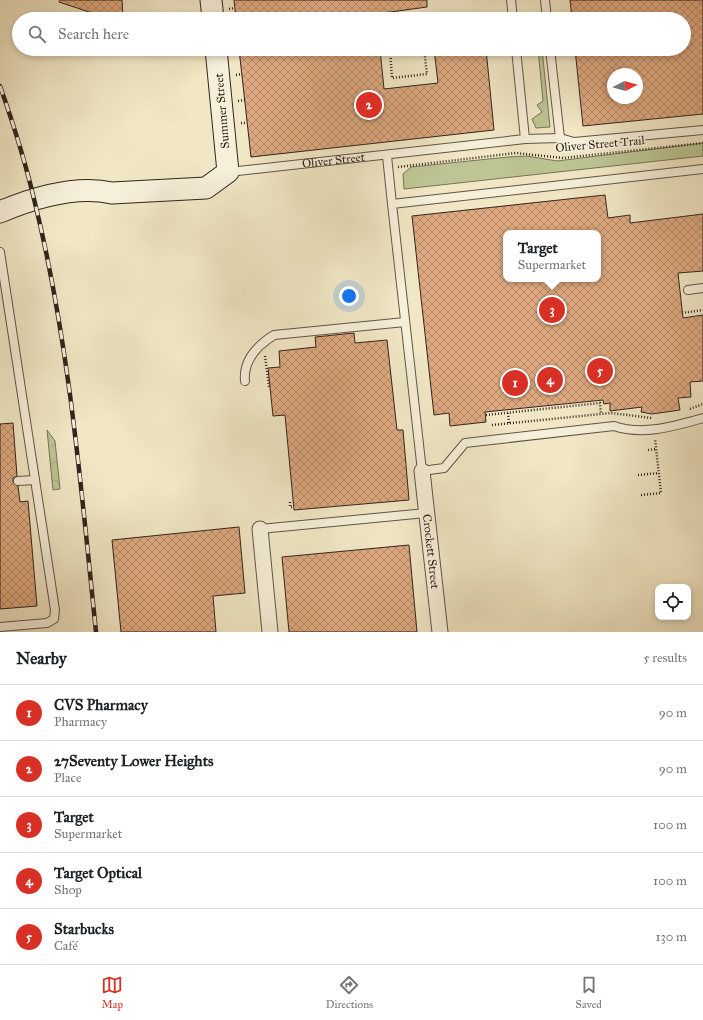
<!DOCTYPE html>
<html lang="en">
<head>
<meta charset="utf-8">
<style>
	body { margin:0; font-family:"IM FELL Great Primer",serif; background:#f6f6f6; color:#202124 }
	.controls { position:absolute; right:12px; bottom:12px; display:grid; overflow:hidden; border-radius:8px; box-shadow:0 2px 6px #0003 }
	.controls button { width:36px; height:36px; display:grid; place-items:center; padding:0; border:0; border-bottom:1px solid #e0e0e0; background:#fff; color:#202124; font:20px sans-serif }
	.compass { position:absolute; left:607px; top:68px; width:36px; height:36px; border-radius:50%; background:#fff; box-shadow:0 2px 6px #0003; rotate:85deg }
	.you { position:absolute; left:349px; top:296px; width:14px; height:14px; margin:-10px; border:3px solid #fff; border-radius:50%; background:#1a73e8; box-shadow:0 0 0 6px #1a73e833 }
	.badge { display:grid; place-items:center; width:26px; height:26px; border-radius:50%; background:#d93025; color:#fff; font-size:13px; font-weight:700 }
	.pin { position:absolute; translate:-50% -50%; border:2px solid #fff; box-shadow:0 1px 4px #0006 }
	.popup { position:absolute; left:503px; top:230px; width:98px; height:52px; box-sizing:border-box; display:grid; place-content:center; border-radius:8px; background:#fff; filter:drop-shadow(0 1px 3px #0005); font-size:13px; white-space:nowrap; color:#757577 }
	.popup b { font-size:15px; color:#202124 }
	.popup::after { content:''; position:absolute; left:50%; top:100%; margin-left:-8px; border:8px solid transparent; border-top-color:#fff }
	.list { margin:0; padding:0; list-style:none }
	h2 { display:flex; justify-content:space-between; align-items:center; height:52px; margin:0; padding:0 16px; font-size:17px }
	h2 small { font-size:13px; font-weight:400; color:#757577 }
	.list li { display:grid; grid-template-columns:26px 1fr auto; gap:12px; align-items:center; box-sizing:border-box; height:56px; padding:0 16px; border-top:1px solid #e0e0e0 }
	.list b { display:block; font-size:15px; white-space:nowrap }
	.list p { margin:0; font-size:13px; white-space:nowrap; color:#757577 }
	.list em { font-size:13px; font-style:normal; color:#757577 }
	.icon { flex:none; width:22px; height:22px; fill:none; stroke:currentColor; stroke-width:2; stroke-linecap:round; stroke-linejoin:round }
	.map { position:relative; flex:none; width:703px; height:632px; overflow:hidden }
	.search { position:absolute; background:#fff; box-shadow:0 2px 6px #0003; left:12px; right:12px; top:12px; height:44px; display:flex; align-items:center; gap:10px; box-sizing:border-box; padding:0 14px; border-radius:22px; color:#757577; font-size:15px }
	.sheet { height:332px; background:#fff }
	nav { display:flex; justify-content:space-around; align-items:center; box-sizing:border-box; height:56px; border-top:1px solid #e0e0e0; background:#fff; font-size:11px; color:#757577 }
	nav a { display:grid; justify-items:center; gap:2px }
	nav .on { color:#d93025 }
	.map>svg:first-child { display:block }
</style>
</head>
<body>
<div class="map">
<svg width="703" height="632" viewBox="0 0 703 632">
	<defs>
		<pattern id="park-crowns" width="20" height="18" patternUnits="userSpaceOnUse"><rect width="20" height="18" fill="#bcc593"/><path d="M2 6a3 3 0 1 1 6 0M12 15a3 3 0 1 1 6 0" fill="none" stroke="#a2a97e"/></pattern>
		<pattern id="building-cross-hatch" width="8" height="8" patternUnits="userSpaceOnUse"><rect width="8" height="8" fill="#dea980"/><path d="M0 0l8 8M0 8l8-8" fill="none" stroke="#b58968"/></pattern>
	</defs>
	<rect width="100%" height="100%" fill="#f1e7c5"/>
	<filter id="stains"><feTurbulence type="fractalNoise" baseFrequency=".005" numOctaves="4"/><feColorMatrix values="0 0 0 0 .2 0 0 0 0 .09 0 0 0 0 .02 0 0 0 .5 -.17"/></filter>
	<radialGradient id="worn" r=".72"><stop offset=".6" stop-color="#630" stop-opacity="0"/><stop offset="1" stop-color="#630" stop-opacity=".3"/></radialGradient>
	<!-- grass -->
	<path fill="#bcc593" stroke="#767458" d="M538 49H542L550 127 536 128 532 119 542 112 537 105 543 101Z
		M703 143V156L404 189 403 174 411 167 508 157 527 156 557 161Z"/>
	<!-- park -->
	<path fill="url(#park-crowns)" stroke="#767458" d="M47 430 55 441 60 489 53 490Z"/>
	<!-- building -->
	<path fill="url(#building-cross-hatch)" stroke="#31231d" fill-rule="evenodd" d="M60 0H122L123 16H111L92 13 59 2Z
		M234 0H427V7L376 14V19H236Z
		M570 0H703V114L583 126 575 49H684V19H572ZM613 74H637V98H613Z
		M239 49H380L384 89 438 83 434 49H486L494 130 251 157Z
		M605 195 608 218 630 215V223L703 214V271L678 273 683 318 703 315V381L690 382 691 397 678 398 680 410 652 414 641 412 642 407 610 411V403L604 404 603 400 485 412 486 422 450 426 449 413 434 415 412 216ZM506 233H598V279H506Z
		M354 333 355 343 387 340 397 430H403L409 500 294 510 285 415 273 416 268 368 280 367 279 351 316 347 315 337Z
		M13 423 17 476 13 478V482L18 486 20 502 28 501 37 606 0 609V424Z
		M239 527 245 593 213 596 216 632H121L112 540Z
		M409 545 417 632H289L282 557Z"/>
	<g fill="none" stroke-linecap="round" stroke-linejoin="round">
		<!-- lane casing -->
		<g stroke="#615447" stroke-width="10">
			<g id="lane">
				<path d="M511 0 513 19"/>
				<path d="M545 0 547 19"/>
				<path d="M516 49 525 139"/>
				<path d="M550 49 560 138"/>
				<path d="M387 156 392 204"/>
				<path d="M703 169 392 204 422 471 444 468 465 443 614 426C643 436 675 426 703 418"/>
				<path id="s1" d="M229 172 525 139 560 138 574 142 703 130"/>
				<path d="M0 252 55 610 54 619 47 623 0 627"/>
				<path d="M688 290 703 288"/>
				<path d="M245 381C243 360 258 345 274 335L405 322"/>
				<path d="M18 481 35 480"/>
				<path d="M260 529 426 513"/>
			</g>
		</g>
		<!-- street casing -->
		<g stroke="#615447" stroke-width="17">
			<g id="street">
				<path id="s2" d="M422 471 440 632"/>
				<path d="M260 529 270 632"/>
			</g>
		</g>
		<!-- secondary casing -->
		<g stroke="#31231d" stroke-width="23">
			<path id="secondary" d="M211 0 213 19
				M0 212C33 198 76 185 112 193L206 188 228 172 216 49"/>
		</g>
		<!-- path -->
		<path stroke="#31231d" stroke-width="2.5" stroke-dasharray="1 2" stroke-linecap="butt" d="M229 9 235 8
			M234 19H236
			M424 19 486 13
			M390 49 392 78 427 74 424 49
			M234 52 240 51
			M236 75 242 74
			M238 101 245 100
			M241 123H247
			M398 167 516 153 563 158 703 143
			M682 313 703 310
			M265 356 269 387
			M690 409 703 404
			M508 413 509 423
			M486 415 600 403 601 414
			M492 425 611 413 652 418
			M648 450 656 449
			M638 475 659 473
			M641 495 661 493 655 439
			M290 502V507H294"/>
		<!-- lane -->
		<use href="#lane" stroke="#f6efd9" stroke-width="8"/>
		<!-- street -->
		<use href="#street" stroke="#f6efd9" stroke-width="15"/>
		<!-- secondary -->
		<use href="#secondary" stroke="#f6efd9" stroke-width="21"/>
		<!-- rail casing -->
		<g stroke="#31231d" stroke-width="4.5">
			<path id="rail" d="M0 86C13 123 25 161 34 199 69 340 81 487 96 632"/>
		</g>
		<!-- rail -->
		<use href="#rail" stroke="#f6efd9" stroke-width="3" stroke-dasharray="9" stroke-linecap="butt"/>
	</g>
	<g text-anchor="middle" stroke-width="3.5" stroke-linejoin="round" paint-order="stroke">
		<!-- street labels -->
		<g font-size="12" fill="#31231d" stroke="#f6efd9">
			<text transform="translate(222 111) rotate(-95)" y="4">Summer Street</text>
			<text transform="translate(600 144) rotate(-5)" y="4">Oliver Street Trail</text>
			<text dy="4" stroke="none"><textPath href="#s1" startOffset="105">Oliver Street</textPath></text>
			<text dy="4" stroke="none"><textPath href="#s2" startOffset="81">Crockett Street</textPath></text>
		</g>
	</g>
	<rect width="100%" height="100%" filter="url(#stains)"/>
	<rect width="100%" height="100%" fill="url(#worn)"/>
</svg>
<div class="controls">
<button><svg class="icon" aria-label="locate" viewBox="0 0 24 24"><circle cx="12" cy="12" r="6"/><path d="M12 2v4M12 18v4M2 12h4M18 12h4"/></svg></button>
</div>
<svg class="compass" viewBox="-18 -18 36 36"><path d="M0-13l5 13h-10z" fill="#e53935"/><path d="M0 13l5-13h-10z" fill="#757577"/></svg>
<div class="you"></div>
<div class="pin badge" style="left:515px;top:383px">1</div>
<div class="pin badge" style="left:369px;top:105px">2</div>
<div class="pin badge" style="left:552px;top:310px">3</div>
<div class="popup"><b>Target</b>Supermarket</div>
<div class="pin badge" style="left:550px;top:380px">4</div>
<div class="pin badge" style="left:600px;top:371px">5</div>
<div class="search"><svg class="icon" aria-label="search" viewBox="0 0 24 24"><circle cx="10" cy="10" r="6"/><path d="M15 15l6 6"/></svg>Search here</div>
</div>
<section class="sheet">
<h2>Nearby<small>5 results</small></h2>
<ul class="list">
<li><span class="badge">1</span><div><b>CVS Pharmacy</b><p>Pharmacy</p></div><em>90 m</em></li>
<li><span class="badge">2</span><div><b>27Seventy Lower Heights</b><p>Place</p></div><em>90 m</em></li>
<li><span class="badge">3</span><div><b>Target</b><p>Supermarket</p></div><em>100 m</em></li>
<li><span class="badge">4</span><div><b>Target Optical</b><p>Shop</p></div><em>100 m</em></li>
<li><span class="badge">5</span><div><b>Starbucks</b><p>Café</p></div><em>130 m</em></li>
</ul>
</section>
<nav>
<a class="on"><svg class="icon" aria-label="map" viewBox="0 0 24 24"><path d="M3 6l6-2 6 2 6-2v14l-6 2-6-2-6 2zM9 4v14M15 6v14"/></svg>Map</a>
<a><svg class="icon" aria-label="directions" viewBox="0 0 24 24"><path d="M12 3l9 9-9 9-9-9zM9 14v-3h6M13 9l2 2-2 2"/></svg>Directions</a>
<a><svg class="icon" aria-label="saved" viewBox="0 0 24 24"><path d="M7 4h10v16l-5-4-5 4z"/></svg>Saved</a>
</nav>
</body>
</html>
